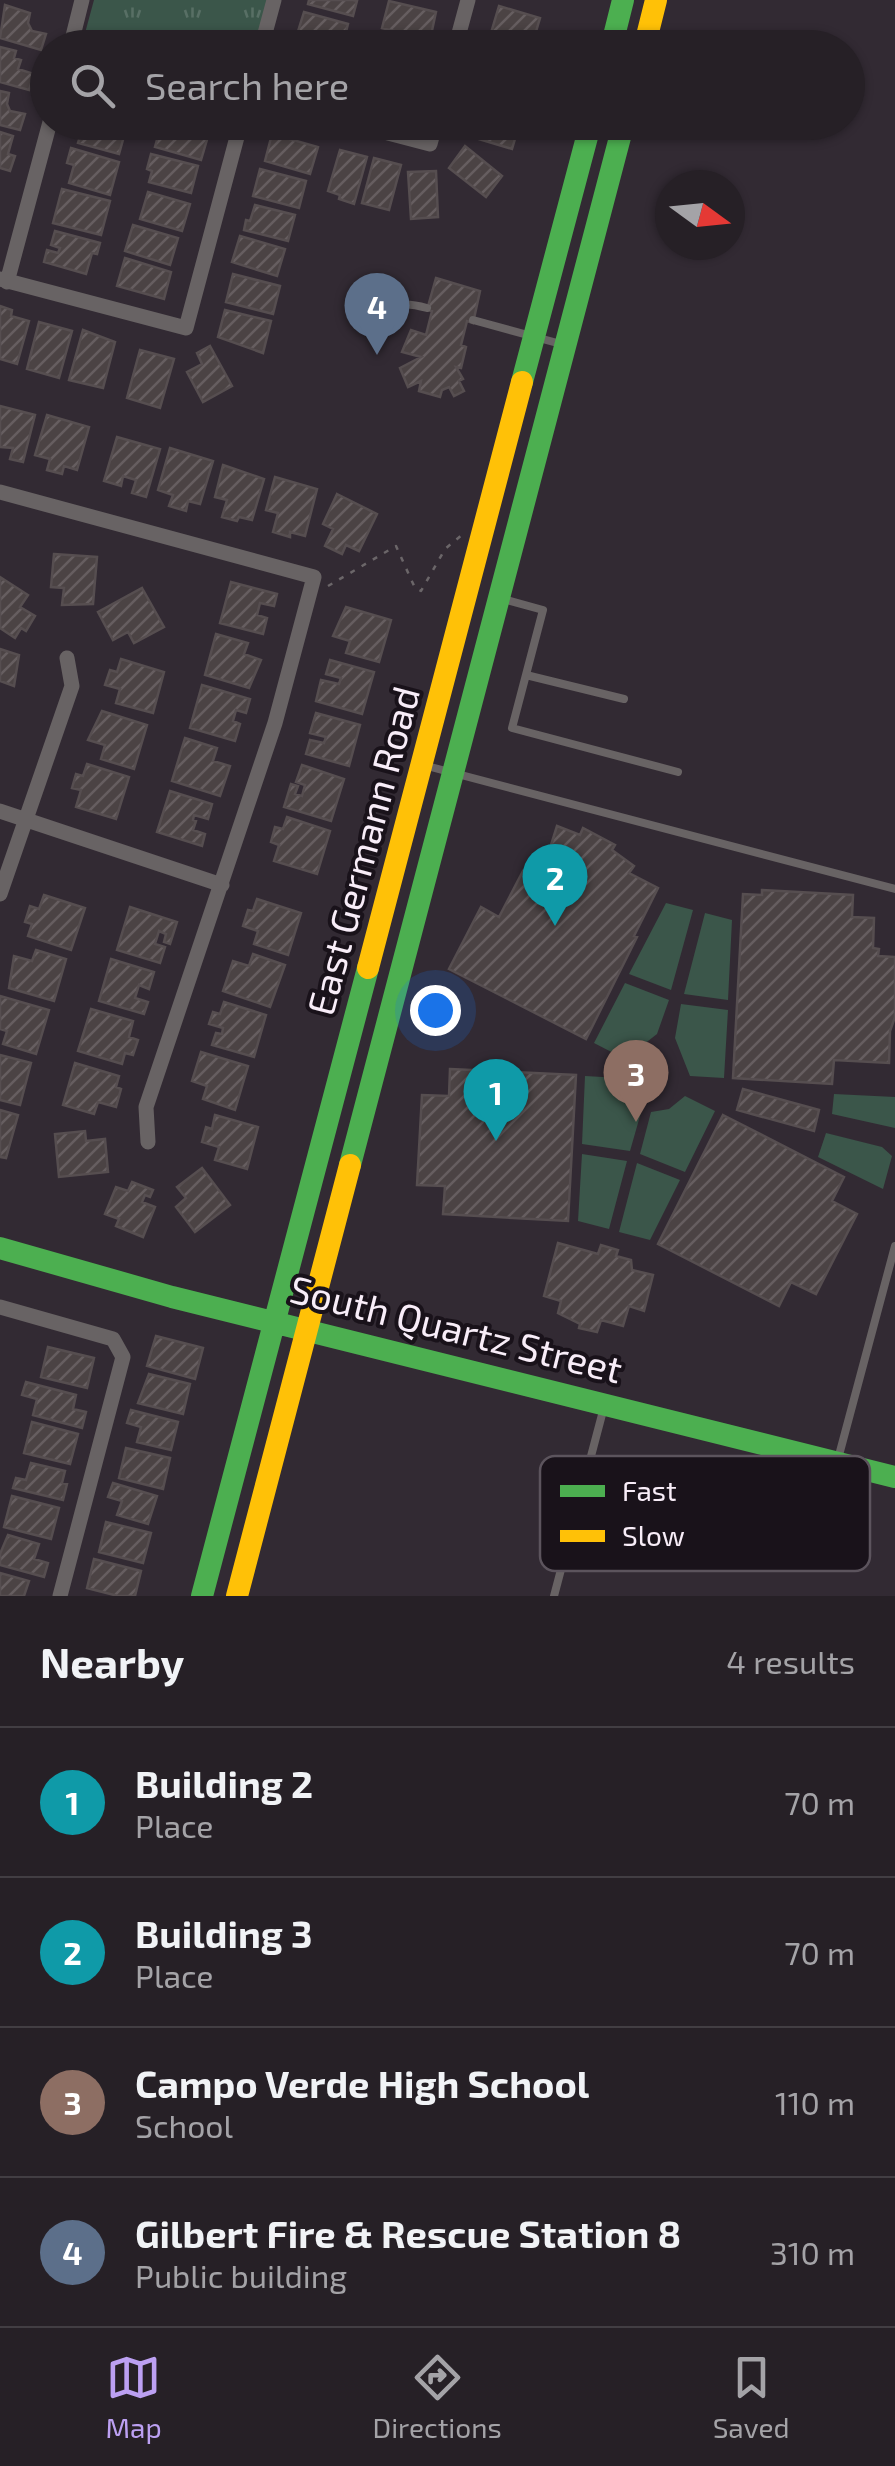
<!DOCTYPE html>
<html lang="en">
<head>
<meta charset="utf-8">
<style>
	body { margin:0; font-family:"Exo 2",sans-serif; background:#322d32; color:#f1f3f6 }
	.compass { position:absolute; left:655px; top:170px; width:90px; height:90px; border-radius:50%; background:#262026; box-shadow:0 2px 8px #0004; rotate:105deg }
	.you { position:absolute; left:435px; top:1010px; width:35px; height:35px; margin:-25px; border:8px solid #fff; border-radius:50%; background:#1a73e8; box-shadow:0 0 0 15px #1a73e833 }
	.badge { display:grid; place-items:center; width:65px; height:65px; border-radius:50%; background:#bca0f2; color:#fff; font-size:32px; font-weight:700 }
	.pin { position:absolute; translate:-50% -82px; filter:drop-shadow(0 2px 5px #0008) }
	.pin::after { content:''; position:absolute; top:52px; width:35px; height:30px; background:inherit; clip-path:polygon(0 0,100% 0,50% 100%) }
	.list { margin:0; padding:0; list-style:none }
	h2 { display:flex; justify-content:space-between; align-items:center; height:130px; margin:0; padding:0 40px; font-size:42px }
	h2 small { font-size:32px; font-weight:400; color:#a4a3a7 }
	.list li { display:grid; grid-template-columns:65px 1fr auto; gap:30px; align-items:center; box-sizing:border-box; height:150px; padding:0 40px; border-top:2px solid #423e43 }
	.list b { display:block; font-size:38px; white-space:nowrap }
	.list p { margin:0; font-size:32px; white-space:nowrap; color:#a4a3a7 }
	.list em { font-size:32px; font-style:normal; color:#a4a3a7 }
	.icon { flex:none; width:55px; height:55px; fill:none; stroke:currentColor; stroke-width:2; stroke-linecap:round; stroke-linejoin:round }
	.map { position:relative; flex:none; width:895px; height:1596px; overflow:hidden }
	.search { position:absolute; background:#262026; box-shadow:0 2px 8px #0004; left:30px; right:30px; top:30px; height:110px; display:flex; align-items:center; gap:25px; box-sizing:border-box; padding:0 35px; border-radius:55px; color:#a4a3a7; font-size:38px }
	.sheet { height:730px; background:#262026 }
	nav { display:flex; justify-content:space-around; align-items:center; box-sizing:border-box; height:140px; border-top:2px solid #423e43; background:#262026; font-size:28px; color:#a4a3a7 }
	nav a { display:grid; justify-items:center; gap:5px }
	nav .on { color:#bca0f2 }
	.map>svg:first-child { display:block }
</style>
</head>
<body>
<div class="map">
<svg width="895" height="1596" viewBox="0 0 895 1596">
	<defs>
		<pattern id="park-tufts" width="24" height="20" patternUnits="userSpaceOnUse" patternTransform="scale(2.5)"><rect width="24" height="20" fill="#3b564a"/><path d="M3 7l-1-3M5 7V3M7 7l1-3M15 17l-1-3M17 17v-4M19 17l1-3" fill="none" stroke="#586f65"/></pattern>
		<pattern id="building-hatch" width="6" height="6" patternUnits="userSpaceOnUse" patternTransform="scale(2.5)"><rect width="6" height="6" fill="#4b4344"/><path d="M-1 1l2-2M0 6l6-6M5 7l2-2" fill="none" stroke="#665e60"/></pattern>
	</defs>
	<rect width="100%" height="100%" fill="#322a33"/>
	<!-- green -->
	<path fill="#3b564a" d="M666 903 693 910 671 990 629 974Z
		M705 913 732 920 728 1000 684 994Z
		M625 983 669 1000 657 1034 625 1059 594 1043Z
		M681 1004 728 1010 724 1078 690 1076 675 1038Z
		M585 1076 620 1078 627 1098 642 1109 630 1151 582 1144Z
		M834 1094 895 1097V1128L832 1114Z
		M685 1096 715 1111 685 1172 640 1154 651 1112 669 1109Z
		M826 1133 882 1147 892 1156 883 1189 818 1157Z
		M582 1154 627 1161 609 1229 578 1221Z
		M637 1163 680 1180 650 1240 619 1232Z"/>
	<!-- park -->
	<path fill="url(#park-tufts)" d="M94 0H268L254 47 81 48Z"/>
	<!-- building -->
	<path fill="url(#building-hatch)" stroke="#564e50" stroke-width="2.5" d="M309 0H353L357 1 353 16 308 4Z
		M389 1 436 12 430 40 382 28Z
		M5 5 30 13 28 23 32 31 46 34 41 50 0 38Z
		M499 6 540 18 532 45 491 33Z
		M304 12 348 24 342 48H329L296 38Z
		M0 47 16 51 14 58 21 60 18 69 34 74 29 90 0 82Z
		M0 91 9 93 7 104 10 111 25 114 20 130 0 125Z
		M128 122 119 154 78 143 84 124 78 122Z
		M162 122 209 133 201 160 155 147Z
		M468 122H520L512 149 465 135Z
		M0 132 13 136 8 154 15 156 10 171 0 168Z
		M272 134 318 147 310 174 265 161Z
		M465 146 502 176 486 197 449 168Z
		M71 148 119 162 110 195 69 183 74 165 67 163Z
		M340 150 367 157 354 204 339 199 340 195 328 191Z
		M151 154 198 166 191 193 149 182 152 171 147 169Z
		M374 158 401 165 389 210 362 203Z
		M260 169 306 181 299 208 253 196Z
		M436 171 438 217 411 219 408 172Z
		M62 189 110 201 101 235 53 223Z
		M148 192 190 204 182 231 140 219Z
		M255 205 295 215 288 241 244 230 246 220 250 221Z
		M133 225 178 238 170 265 125 251Z
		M55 231 100 243 97 254 92 253 86 274 44 262 47 250 58 253 60 248 51 245Z
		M240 236 285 249 277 276 232 262Z
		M125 258 171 272 164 299 117 286Z
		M233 274 280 286 273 314 226 302Z
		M436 278 480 291 473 323 467 321 461 345 466 347 461 368 456 367 463 379 459 381 464 391 454 396 449 387 442 390 440 397 419 391 421 381 408 387 400 368 421 357 402 352 411 330 426 335 432 311 427 310Z
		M0 306 12 310 11 316 29 321 17 364 0 359Z
		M225 310 271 321 263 353 218 337Z
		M39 322 72 331 59 378 27 369Z
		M83 330 115 342 103 388 69 380Z
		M210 346 232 386 203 402 187 372 202 364 197 353Z
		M140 350 174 359 160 408 127 398Z
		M0 406 35 415 23 462 10 459 13 448 0 447Z
		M47 415 89 427 77 470 64 466 62 474 47 470 50 459 35 455Z
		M117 437 160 449 146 497 132 493 136 480 123 476 121 486 104 481Z
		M170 448 213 461 200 504 188 501 186 511 169 506 173 495 158 490Z
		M223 465 264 479 252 520 239 517 237 521 222 517 227 500 215 497Z
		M275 477 317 489 305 536 290 532V537L273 532 278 513 266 510Z
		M337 494 377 514 359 551 346 545 342 554 325 546 333 529 323 524Z
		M54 554 97 557 93 604 62 605 64 588 51 587Z
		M0 577 28 595 20 607 35 616 26 631 21 628 15 638 0 628Z
		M231 582 277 594 274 606 260 603 257 615 267 618 263 634 220 623Z
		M142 588 164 627 134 643 128 632 113 640 98 612Z
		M346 607 391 620 379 662 346 653 350 641 333 636Z
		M216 634 248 643 244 654 261 660 249 688 205 675Z
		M0 649 19 655 14 686 0 681Z
		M121 659 164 672 153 713 116 703 120 689 105 685 110 670 117 672Z
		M330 660 374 672 362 714 316 701 321 680 339 684 341 678 326 674Z
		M202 685 250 699 246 713 236 710 233 721 240 724 235 741 190 728Z
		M102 711 147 725 134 769 101 759 105 745 88 740Z
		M316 713 360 725 349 766 306 754 310 740 324 743 326 737 310 733Z
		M185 738 217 748 213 761 230 766 220 796 172 781Z
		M87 764 129 777 116 819 76 807 81 790 72 788 76 774 83 776Z
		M302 765 344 779 331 821 284 807 291 784 298 786 295 794 302 796 305 785 296 782Z
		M170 791 212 804 208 819 194 815 193 820 196 821 193 830 205 834 202 846 157 832Z
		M287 817 330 831 317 874 274 861 279 845 271 842 275 827 283 829Z
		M557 826 580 835 583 828 615 845 612 850 634 866 629 873 658 888 634 936 637 937 586 1039 449 969 481 907 499 917 523 871 540 880Z
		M762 890 853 895 852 917 874 918 873 948 879 949 878 956 895 957V1017L890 1031 889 1063 834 1060 832 1084 733 1078 743 894 762 895Z
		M44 895 85 908 71 950 28 936 32 924 25 922 30 906 39 909Z
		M257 899 301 913 288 955 254 944 258 931 243 926 248 910 253 911Z
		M130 907 177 922 170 944 164 942 166 934 159 931 155 944 165 947 160 963 117 950Z
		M36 950 66 959 54 1001 9 988 14 956 32 961Z
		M253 954 285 965 270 1007 223 991 233 961 249 966Z
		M111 959 154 972 149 989 139 985 135 998 148 1002 144 1014 99 1001Z
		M0 996 49 1010 36 1054 3 1044 7 1031 0 1029Z
		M224 1002 266 1015 254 1057 212 1045 216 1033 222 1034 223 1028 209 1024 213 1012 220 1014Z
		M91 1009 133 1021 129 1037 138 1040 133 1055 125 1053 122 1064 78 1051Z
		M201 1052 248 1066 235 1110 203 1099 207 1086 192 1081Z
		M0 1055 31 1063 20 1105 0 1100Z
		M75 1063 119 1076 116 1087 121 1089 116 1107 98 1102 94 1114 63 1105Z
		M450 1069 576 1075 568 1221 443 1214 445 1186 417 1185 422 1095 449 1096Z
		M743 1089 819 1110 814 1131 737 1110Z
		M0 1110 18 1115 6 1158 0 1157Z
		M215 1115 258 1127 247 1169 215 1160 219 1147 202 1142 206 1127 212 1129Z
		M723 1115 844 1177 832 1201 857 1214 816 1294 791 1282 779 1306 658 1244Z
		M85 1131 86 1141 105 1139 108 1172 59 1177 55 1134Z
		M202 1168 230 1205 195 1232 176 1207 186 1198 177 1187Z
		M132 1182 153 1190 150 1197 145 1195 142 1202 155 1207 143 1237 116 1226 119 1219 105 1214 116 1187 128 1191Z
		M558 1243 598 1254 601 1245 618 1250 616 1256 631 1260 632 1270 653 1275 644 1311 629 1306 623 1326 601 1320 597 1332 579 1328 580 1324 558 1313 561 1301 544 1296Z
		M156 1336 203 1348 195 1379 147 1366Z
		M48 1347 94 1358 87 1388 41 1377Z
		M149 1374 190 1384 183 1414 138 1403Z
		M26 1382 76 1395 73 1409 86 1412 82 1428 33 1415 37 1399 22 1395Z
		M131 1410 178 1422 171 1450 137 1442 141 1427 127 1423Z
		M32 1422 78 1434 70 1464 24 1453Z
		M126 1448 170 1458 163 1489 119 1478Z
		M31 1463 65 1471 62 1483 67 1484 63 1500 13 1488 16 1478 26 1480Z
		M113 1483 157 1496 148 1524 117 1515 122 1501 108 1497Z
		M12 1496 59 1508 51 1539 4 1527Z
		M106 1522 151 1533 143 1563 99 1552Z
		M8 1535 39 1544 34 1559 48 1563 44 1577 0 1565V1554Z
		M94 1559 141 1571 135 1596H118L87 1588Z
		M0 1573 29 1581 24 1596H0Z"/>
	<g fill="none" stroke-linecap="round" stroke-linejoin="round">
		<!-- path -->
		<path stroke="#6b6669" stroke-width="2.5" stroke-dasharray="5 8" stroke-linecap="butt" d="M328 586 396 546 415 588 421 591 445 549 463 534"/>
		<!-- lane -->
		<path stroke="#686364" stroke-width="8" d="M379 318C390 301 409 303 427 308
			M473 320 561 344
			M503 599 543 610 512 728 678 772
			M526 675 624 699
			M427 766 895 889
			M838 1459 895 1246
			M554 1596 604 1407"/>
		<!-- street -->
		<path stroke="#686364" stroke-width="15" d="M70 48 82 0
			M261 48 274 0
			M455 48 468 0
			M346 122 430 144 436 122
			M0 279 186 328 241 122
			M7 282 50 122
			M0 492 314 577 275 723 146 1107 148 1142
			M0 811 222 885
			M0 894 72 686 67 658
			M0 1307 113 1339 123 1357 60 1596"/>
		<!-- fast -->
		<path stroke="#4caf50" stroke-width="22" d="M611 48 623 0
			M522 382 591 122
			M350 1165 624 122
			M0 1248 172 1297 895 1477
			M202 1596 368 968"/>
		<!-- slow -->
		<path stroke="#ffc107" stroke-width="22" d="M644 48 656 0
			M368 968 522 382
			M237 1596 350 1165"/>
	</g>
	<g text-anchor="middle" stroke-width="8" stroke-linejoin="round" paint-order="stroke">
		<!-- street labels -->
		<g font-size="38" fill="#f8edf8" stroke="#19121a">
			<text transform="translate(364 851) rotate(-75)" y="13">East Germann Road</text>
			<text transform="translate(456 1330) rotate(14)" y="13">South Quartz Street</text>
		</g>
	</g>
	<!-- legend -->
	<rect x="540" y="1456" width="330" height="115" rx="15" fill="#19121a" stroke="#5c545d" stroke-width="2.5"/>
	<rect x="560" y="1485" width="45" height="12" fill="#4caf50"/>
	<rect x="560" y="1530" width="45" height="12" fill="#ffc107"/>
	<g font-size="28" fill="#f8edf8">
		<text x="622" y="1501">Fast</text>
		<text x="622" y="1546">Slow</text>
	</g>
</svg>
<svg class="compass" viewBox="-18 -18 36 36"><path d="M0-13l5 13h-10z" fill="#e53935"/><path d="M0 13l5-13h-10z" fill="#a4a3a7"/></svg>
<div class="you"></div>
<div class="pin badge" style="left:496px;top:1141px;background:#0f9aa8">1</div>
<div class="pin badge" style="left:555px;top:926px;background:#0f9aa8">2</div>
<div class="pin badge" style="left:636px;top:1122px;background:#8d6e63">3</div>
<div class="pin badge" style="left:377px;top:355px;background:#5c6f8a">4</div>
<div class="search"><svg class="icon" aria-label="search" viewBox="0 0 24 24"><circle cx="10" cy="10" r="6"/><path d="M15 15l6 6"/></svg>Search here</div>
</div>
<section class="sheet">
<h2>Nearby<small>4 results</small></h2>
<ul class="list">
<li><span class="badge" style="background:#0f9aa8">1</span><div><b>Building 2</b><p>Place</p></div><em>70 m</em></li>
<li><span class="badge" style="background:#0f9aa8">2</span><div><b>Building 3</b><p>Place</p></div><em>70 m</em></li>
<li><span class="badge" style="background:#8d6e63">3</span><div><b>Campo Verde High School</b><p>School</p></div><em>110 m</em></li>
<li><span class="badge" style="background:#5c6f8a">4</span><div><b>Gilbert Fire &amp; Rescue Station 8</b><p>Public building</p></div><em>310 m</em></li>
</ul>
</section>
<nav>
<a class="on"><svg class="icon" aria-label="map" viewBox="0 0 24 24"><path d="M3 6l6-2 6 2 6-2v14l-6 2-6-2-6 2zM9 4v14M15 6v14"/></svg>Map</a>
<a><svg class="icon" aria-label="directions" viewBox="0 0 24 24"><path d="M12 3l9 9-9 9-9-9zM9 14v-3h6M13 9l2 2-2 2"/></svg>Directions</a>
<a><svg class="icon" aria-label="saved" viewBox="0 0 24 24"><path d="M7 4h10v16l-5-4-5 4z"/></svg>Saved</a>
</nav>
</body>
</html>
